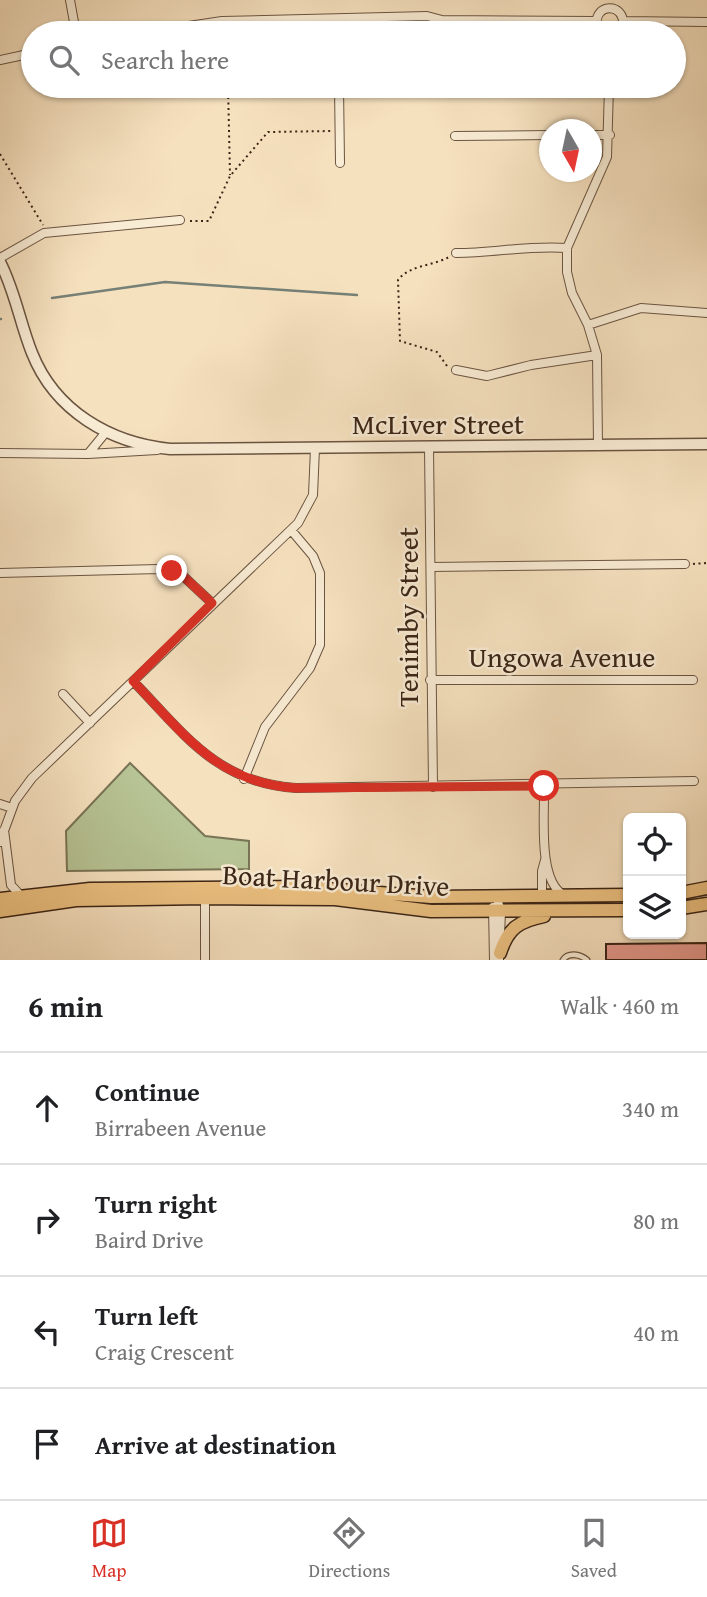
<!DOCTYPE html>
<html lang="en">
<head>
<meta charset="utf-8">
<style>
	body { margin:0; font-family:"Gentium Book Plus",serif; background:#f6f6f6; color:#202124 }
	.controls { position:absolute; right:21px; bottom:21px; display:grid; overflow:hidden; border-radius:10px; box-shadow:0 2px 5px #0004 }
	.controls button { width:63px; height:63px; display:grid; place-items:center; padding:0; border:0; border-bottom:2px solid #e0e0e0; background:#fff; color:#202124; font:35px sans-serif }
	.compass { position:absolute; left:539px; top:119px; width:63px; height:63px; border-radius:50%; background:#fff; box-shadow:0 2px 5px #0004; rotate:171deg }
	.stop { position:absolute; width:21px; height:21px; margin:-16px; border:5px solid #d93025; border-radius:50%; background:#fff }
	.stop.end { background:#d93025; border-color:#fff; box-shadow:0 2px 7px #0008 }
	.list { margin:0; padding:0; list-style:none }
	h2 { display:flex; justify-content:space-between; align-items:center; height:91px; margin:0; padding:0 28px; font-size:30px }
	h2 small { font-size:23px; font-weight:400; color:#757577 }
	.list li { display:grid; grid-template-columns:46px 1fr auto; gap:21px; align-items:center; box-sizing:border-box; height:112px; padding:0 28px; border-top:2px solid #e0e0e0 }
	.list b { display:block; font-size:26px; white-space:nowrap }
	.list p { margin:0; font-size:23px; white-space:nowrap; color:#757577 }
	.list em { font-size:23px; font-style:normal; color:#757577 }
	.icon { flex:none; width:38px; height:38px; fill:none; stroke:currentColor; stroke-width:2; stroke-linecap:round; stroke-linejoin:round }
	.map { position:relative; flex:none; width:707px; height:960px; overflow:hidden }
	.search { position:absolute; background:#fff; box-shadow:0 2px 5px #0004; left:21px; right:21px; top:21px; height:77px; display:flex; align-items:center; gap:18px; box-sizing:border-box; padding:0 24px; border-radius:38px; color:#757577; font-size:26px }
	.sheet { height:539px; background:#fff }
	nav { display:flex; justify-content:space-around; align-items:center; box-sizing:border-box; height:98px; border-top:2px solid #e0e0e0; background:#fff; font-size:19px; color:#757577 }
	nav a { display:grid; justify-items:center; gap:4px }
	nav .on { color:#d93025 }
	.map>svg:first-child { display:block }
</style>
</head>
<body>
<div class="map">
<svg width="707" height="960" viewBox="0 0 707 960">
	<rect width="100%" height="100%" fill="#f6e1bf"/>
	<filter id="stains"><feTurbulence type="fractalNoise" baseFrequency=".00286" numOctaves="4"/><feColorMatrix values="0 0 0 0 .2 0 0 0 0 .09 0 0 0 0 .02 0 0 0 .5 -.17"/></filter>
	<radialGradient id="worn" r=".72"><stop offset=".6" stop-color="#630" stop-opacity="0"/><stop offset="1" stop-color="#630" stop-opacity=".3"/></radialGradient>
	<!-- green -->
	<path fill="#b7c495" stroke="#797456" stroke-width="2" d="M130 763 205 836 249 841V869L67 871 66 831Z"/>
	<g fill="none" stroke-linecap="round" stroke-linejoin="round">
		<!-- stream -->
		<path stroke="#768076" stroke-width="2.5" d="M52 298 165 282 357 295
			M0 319H1"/>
	</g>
	<!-- building -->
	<path fill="#e4998c" stroke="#3b2517" stroke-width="2" d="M707 943V960H606V944Z"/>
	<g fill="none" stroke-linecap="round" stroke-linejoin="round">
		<!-- service casing -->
		<g stroke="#6a5441" stroke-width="7">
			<path id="service" d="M563 960C568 952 580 954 587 960"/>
		</g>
		<!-- minor casing -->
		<g stroke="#6a5441" stroke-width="10">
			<path id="minor" d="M70 0 76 33
				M338 19V33
				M623 21 707 22
				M142 33 222 21 427 16 442 20 596 21
				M604 33 597 26C593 3 625 2 623 25L615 33
				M0 60 33 53
				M339 86 340 163
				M592 135H610
				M455 136 550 135
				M456 253C494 253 529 245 567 248
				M0 258 44 233 180 220
				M588 325 641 308 707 313
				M456 370 487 376 531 365 597 355
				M598 446 597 355 588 325 572 293 567 272V248L607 157 609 86
				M429 447 433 787
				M0 453 88 454 106 432
				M88 454 157 450
				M431 567 685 564
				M0 573 159 569 182 575 212 603
				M430 680H693
				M133 681C184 734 217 783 296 788L694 781
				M63 694 90 723
				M244 779 265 727 310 668 320 645V573L313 556 291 530
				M544 786C545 813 537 881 564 895
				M0 804 12 808
				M4 830 11 885 21 896
				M0 842 15 801 32 778 298 523 313 495 315 448
				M496 896 501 911 499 960
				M542 896V871L545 860
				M205 898V960
				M493 907 494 960"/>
		</g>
		<!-- tertiary casing -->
		<g stroke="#6a5441" stroke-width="13">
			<path id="tertiary" d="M0 262C15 291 20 323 32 353 55 411 110 443 170 449L707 444"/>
		</g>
		<!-- primary casing -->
		<g stroke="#3b2517" stroke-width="15">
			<path id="primary" d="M681 893 707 888
				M0 899 90 889 301 887 431 897 628 895
				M681 908 707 904
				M0 911 76 900 205 898 335 899 431 911 628 910
				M500 953C508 928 519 921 544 916"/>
		</g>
		<!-- path -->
		<path stroke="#3b2517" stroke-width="2" stroke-dasharray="2 3.5" stroke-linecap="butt" d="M228 86 230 175
			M0 154 43 225
			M190 221H209L230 176 268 132 331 131
			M447 366 437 352 400 341 398 280C409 265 433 266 449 257
			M693 564 707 563"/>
		<!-- service -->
		<use href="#service" stroke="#f9ecd5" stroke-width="4.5"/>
		<!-- minor -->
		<use href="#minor" stroke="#f9ecd5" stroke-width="8"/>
		<!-- tertiary -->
		<use href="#tertiary" stroke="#f9ecd5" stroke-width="10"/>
		<!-- primary -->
		<use href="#primary" stroke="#ebc080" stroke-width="12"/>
	</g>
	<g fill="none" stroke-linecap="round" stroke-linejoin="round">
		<!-- route -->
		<path stroke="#d93025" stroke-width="9" d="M172 571 182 575 212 603 133 681C184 734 217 783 296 788L544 786"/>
	</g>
	<g text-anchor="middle" stroke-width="5" stroke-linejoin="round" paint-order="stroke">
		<!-- street labels -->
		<g font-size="28" fill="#3b2517" stroke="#f9ecd5">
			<text x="438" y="434">McLiver Street</text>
			<text transform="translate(408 617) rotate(-90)" y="10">Tenimby Street</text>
			<text x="562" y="667">Ungowa Avenue</text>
			<text transform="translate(336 880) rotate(3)" y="10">Boat Harbour Drive</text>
		</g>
	</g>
	<rect width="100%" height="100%" filter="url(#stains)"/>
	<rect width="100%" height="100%" fill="url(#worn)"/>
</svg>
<div class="controls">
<button><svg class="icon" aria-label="locate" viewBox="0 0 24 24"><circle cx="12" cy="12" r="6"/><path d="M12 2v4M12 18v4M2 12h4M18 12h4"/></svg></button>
<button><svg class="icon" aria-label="layers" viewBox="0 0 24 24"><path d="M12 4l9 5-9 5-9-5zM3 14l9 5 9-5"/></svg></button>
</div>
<svg class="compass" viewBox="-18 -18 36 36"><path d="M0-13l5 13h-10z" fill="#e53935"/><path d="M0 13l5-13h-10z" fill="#757577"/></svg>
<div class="stop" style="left:544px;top:786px"></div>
<div class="stop end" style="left:172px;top:571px"></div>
<div class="search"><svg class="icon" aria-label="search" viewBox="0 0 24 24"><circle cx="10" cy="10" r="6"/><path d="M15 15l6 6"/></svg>Search here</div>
</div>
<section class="sheet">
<h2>6 min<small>Walk · 460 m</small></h2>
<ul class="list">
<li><svg class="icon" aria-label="ahead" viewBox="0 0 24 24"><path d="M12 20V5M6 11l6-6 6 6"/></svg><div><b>Continue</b><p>Birrabeen Avenue</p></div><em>340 m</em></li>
<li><svg class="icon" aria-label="right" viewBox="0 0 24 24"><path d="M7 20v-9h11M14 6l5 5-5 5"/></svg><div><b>Turn right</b><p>Baird Drive</p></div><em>80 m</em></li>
<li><svg class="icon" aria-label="left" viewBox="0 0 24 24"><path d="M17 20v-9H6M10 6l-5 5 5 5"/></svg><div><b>Turn left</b><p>Craig Crescent</p></div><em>40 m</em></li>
<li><svg class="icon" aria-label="arrive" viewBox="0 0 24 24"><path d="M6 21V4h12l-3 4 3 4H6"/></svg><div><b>Arrive at destination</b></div></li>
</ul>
</section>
<nav>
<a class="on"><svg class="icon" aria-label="map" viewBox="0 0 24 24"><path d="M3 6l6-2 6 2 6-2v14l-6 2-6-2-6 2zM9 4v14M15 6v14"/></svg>Map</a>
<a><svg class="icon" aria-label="directions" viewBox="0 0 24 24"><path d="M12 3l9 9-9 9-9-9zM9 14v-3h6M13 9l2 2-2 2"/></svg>Directions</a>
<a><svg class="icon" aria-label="saved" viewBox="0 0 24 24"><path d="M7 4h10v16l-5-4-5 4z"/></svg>Saved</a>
</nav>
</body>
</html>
